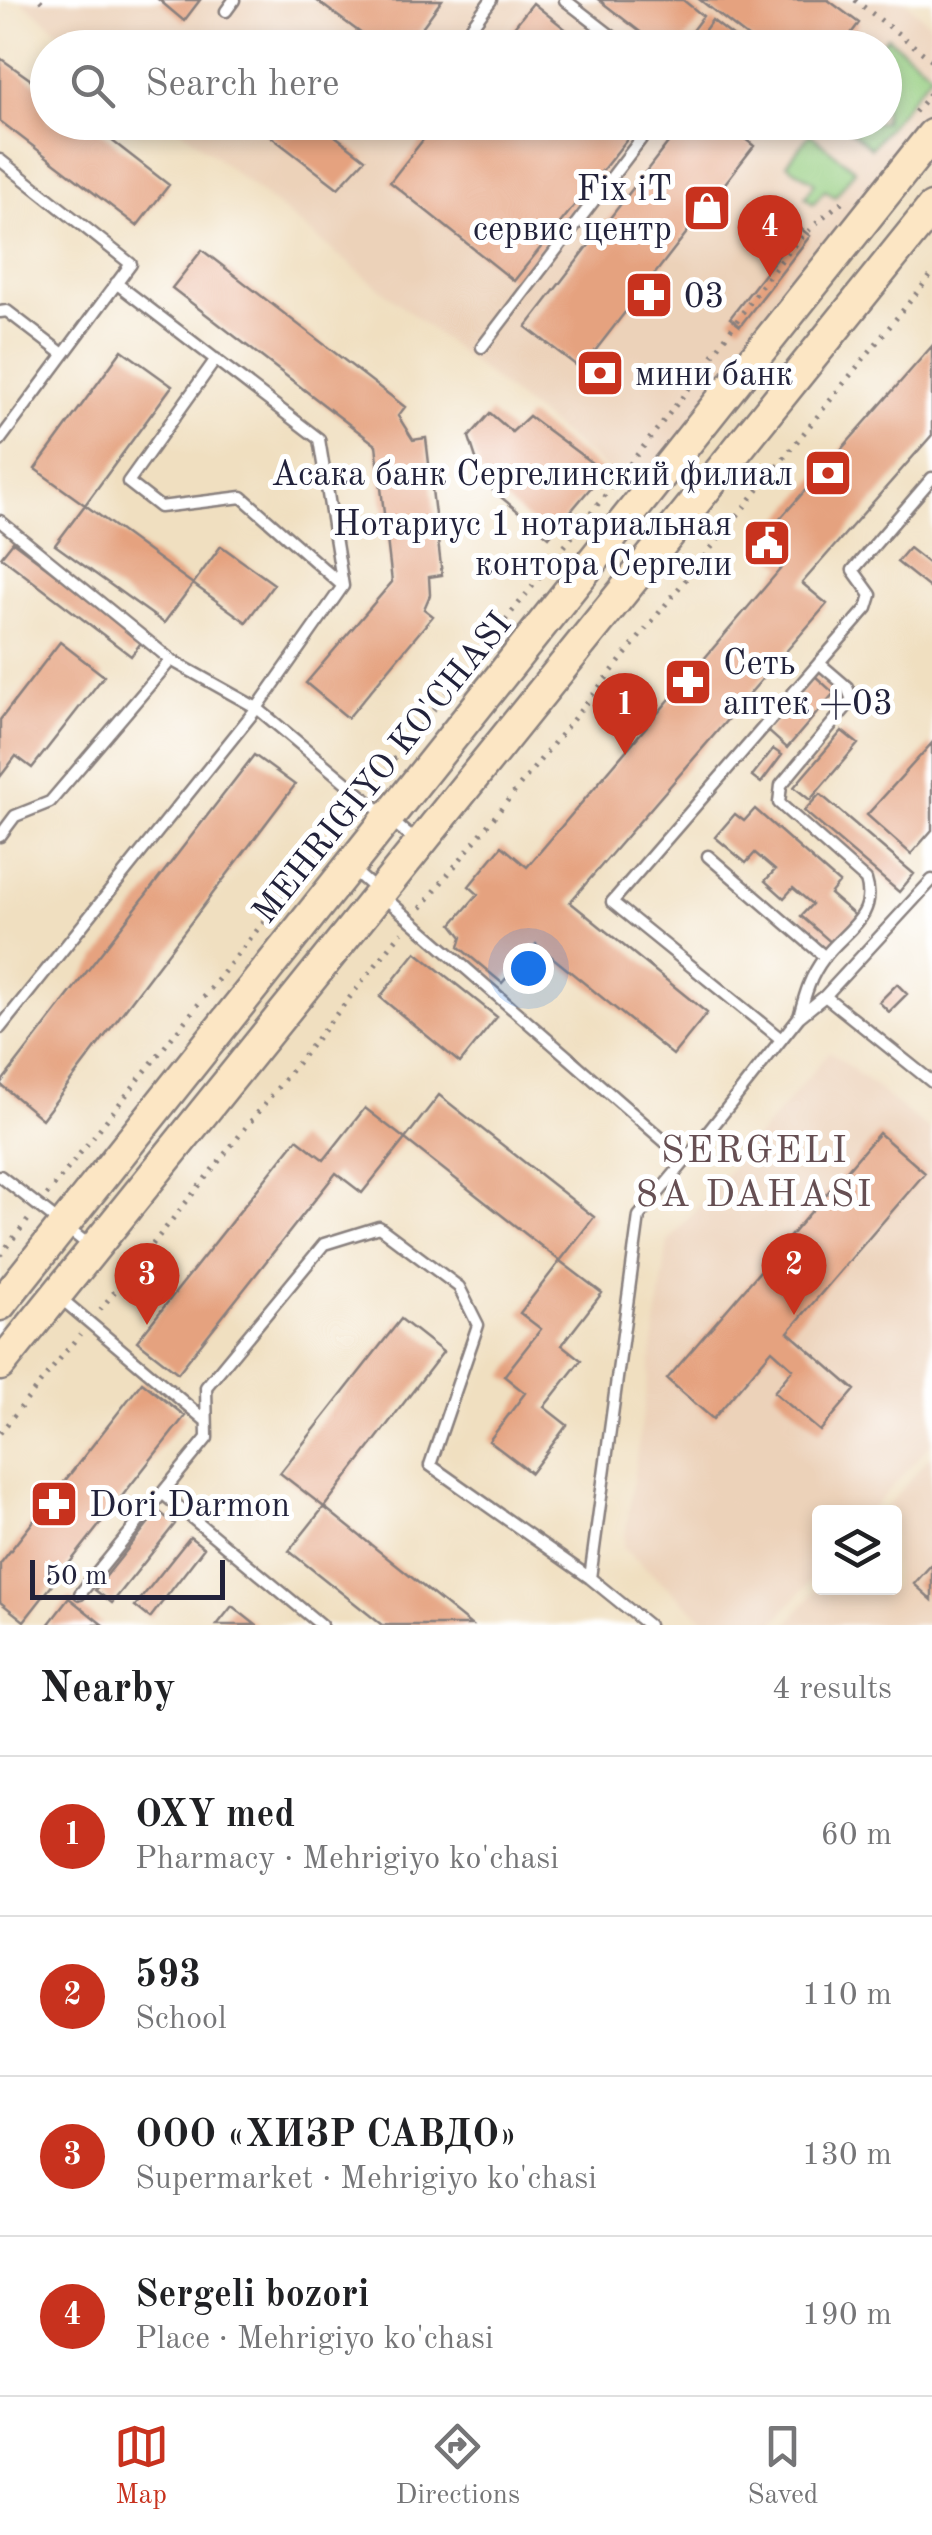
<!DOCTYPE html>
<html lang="en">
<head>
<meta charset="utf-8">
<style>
	body { margin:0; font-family:"Old Standard TT",serif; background:#f6f6f6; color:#202124 }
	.controls { position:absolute; right:30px; bottom:30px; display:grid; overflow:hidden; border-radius:10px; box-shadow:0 5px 15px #0003 }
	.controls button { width:90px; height:90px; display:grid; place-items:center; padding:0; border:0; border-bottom:2px solid #e0e0e0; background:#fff; color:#202124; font:50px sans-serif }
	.scale { position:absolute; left:30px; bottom:25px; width:195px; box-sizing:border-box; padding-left:10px; border:5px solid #22223b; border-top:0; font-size:28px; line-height:35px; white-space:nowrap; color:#22223b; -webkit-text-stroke:8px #fff; paint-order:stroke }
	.you { position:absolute; left:528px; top:968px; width:35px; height:35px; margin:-25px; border:8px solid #fff; border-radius:50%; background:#1a73e8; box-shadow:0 0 0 15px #1a73e833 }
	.badge { display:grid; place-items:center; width:65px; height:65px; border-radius:50%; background:#c8321e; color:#fff; font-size:32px; font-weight:700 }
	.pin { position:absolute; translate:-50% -82px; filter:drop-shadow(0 2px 5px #0008) }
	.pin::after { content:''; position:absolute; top:52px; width:35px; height:30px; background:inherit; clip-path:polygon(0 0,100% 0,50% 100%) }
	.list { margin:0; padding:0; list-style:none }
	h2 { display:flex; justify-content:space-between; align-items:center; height:130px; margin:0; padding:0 40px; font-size:42px }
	h2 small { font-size:32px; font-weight:400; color:#757577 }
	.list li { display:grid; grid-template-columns:65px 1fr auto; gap:30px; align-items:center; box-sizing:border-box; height:160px; padding:0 40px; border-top:2px solid #e0e0e0 }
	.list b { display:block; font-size:38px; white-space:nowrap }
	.list p { margin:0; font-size:32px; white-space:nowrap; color:#757577 }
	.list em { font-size:32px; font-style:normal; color:#757577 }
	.icon { flex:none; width:55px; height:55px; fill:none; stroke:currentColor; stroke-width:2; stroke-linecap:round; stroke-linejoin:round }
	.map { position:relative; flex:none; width:932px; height:1625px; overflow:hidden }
	.search { position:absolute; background:#fff; box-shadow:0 5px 15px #0003; left:30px; right:30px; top:30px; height:110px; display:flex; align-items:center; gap:25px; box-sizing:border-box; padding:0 35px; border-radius:55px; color:#757577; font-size:38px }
	.sheet { height:770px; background:#fff }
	nav { display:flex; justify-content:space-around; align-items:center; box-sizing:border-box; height:140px; border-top:2px solid #e0e0e0; background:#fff; font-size:28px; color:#757577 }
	nav a { display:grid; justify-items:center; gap:5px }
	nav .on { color:#c8321e }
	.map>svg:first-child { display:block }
</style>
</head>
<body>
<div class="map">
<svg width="932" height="1625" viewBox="0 0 932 1625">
	<rect width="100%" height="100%" fill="#fff"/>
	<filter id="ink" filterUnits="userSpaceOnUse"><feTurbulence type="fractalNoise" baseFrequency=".01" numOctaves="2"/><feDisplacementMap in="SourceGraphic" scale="20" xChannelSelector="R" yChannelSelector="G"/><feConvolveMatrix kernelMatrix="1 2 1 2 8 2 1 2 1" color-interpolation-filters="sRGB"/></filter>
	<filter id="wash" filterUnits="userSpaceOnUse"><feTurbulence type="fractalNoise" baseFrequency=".0048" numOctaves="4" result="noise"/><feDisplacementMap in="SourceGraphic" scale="40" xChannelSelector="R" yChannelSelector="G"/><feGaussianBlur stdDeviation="2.25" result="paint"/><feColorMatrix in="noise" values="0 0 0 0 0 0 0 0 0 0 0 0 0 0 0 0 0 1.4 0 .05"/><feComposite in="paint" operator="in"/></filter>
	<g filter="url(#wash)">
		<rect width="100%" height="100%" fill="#f0dfc0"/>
		<!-- built -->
		<path fill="#ecd2b9" d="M20 0H904L932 26V120L656 509 173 123 884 122V48L79 47Z
			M830 1051 932 1132V1442L870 1512H820L819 1571 772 1625H710L623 1548 668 1242Z
			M932 1454V1625H787L819 1586 894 1588V1512H882Z"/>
		<!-- green -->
		<path fill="#96ce81" stroke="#5c785e" stroke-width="2.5" d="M887 37 932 73 871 148 840 123 884 122V48L879 47Z
			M810 134 855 170 835 197 825 190 813 204 805 197 815 183 787 164Z"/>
		<g id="blocks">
			<!-- building -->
			<path fill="#e5a27f" d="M159 0H200L184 21Z
				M316 0H442L407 48H381Z
				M599 0H683L703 16 679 48H661Z
				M700 0H828L859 23 840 48H762Z
				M533 3 589 48H497Z
				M712 20 743 44 740 48H692Z
				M0 58 48 92V122H88L169 185 137 226 0 121Z
				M252 122H317L365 159 338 188Z
				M437 122H641L514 281 390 182Z
				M684 122H724L754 146 581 369 526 327Z
				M800 228 810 236 740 326 730 318Z
				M202 250 405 407 398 416 413 440 426 438 442 575 429 577 430 595 424 609 433 616 348 718 306 683 392 582 376 445 172 288Z
				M932 346V435L802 583 827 604 570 902 707 1013 673 1055 536 944 502 983 459 947 462 937 452 924 478 894 469 886 502 846 527 867 783 566 758 544Z
				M122 350 172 386 85 505 35 469Z
				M490 413 512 432 529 416 604 472 549 537 484 483 469 437Z
				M85 505 193 584 164 623 55 545Z
				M13 542 143 640 131 656 1 557Z
				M221 546 274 584 246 622 193 584Z
				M909 548 932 566V590L897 562Z
				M60 642 104 676 32 768 16 756 0 777V720Z
				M815 676 834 693 787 748 768 731Z
				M842 731 858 744 810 800 794 787Z
				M932 743V830L911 854 867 815Z
				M773 749 782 755 761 783 752 776Z
				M254 755 295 785 42 1119 0 1084Z
				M820 794 914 874 899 892 804 811Z
				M755 809 839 883 830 894 858 918 834 945 801 916 812 904 793 888 784 898 765 881 775 870 755 853 746 863 715 837 735 814 744 821Z
				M416 952 497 1017 460 1063 380 997Z
				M897 984 907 994 889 1012 879 1002Z
				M439 1095 594 1217 560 1261 405 1139 362 1193 336 1173 178 1373 137 1341 297 1139 324 1160 365 1108 405 1139Z
				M879 1133 925 1173 788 1332 855 1390 820 1431 774 1392 793 1369 772 1350 713 1419 667 1379Z
				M560 1261 602 1293 562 1345 581 1360 544 1407 567 1425 531 1473 489 1441 525 1393 504 1376 541 1329 520 1313Z
				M401 1319 443 1352 324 1507 280 1473Z
				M142 1382 185 1416 24 1621 0 1602V1564Z
				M324 1507 471 1625H382L289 1551Z
				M158 1511 175 1524 112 1603 95 1590Z
				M190 1537 204 1548 150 1618 135 1606Z
				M932 1564V1600L914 1584Z
				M69 1598 103 1625H48Z
				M232 1606 256 1625H217Z"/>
		</g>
	</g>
	<g filter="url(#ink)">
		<use href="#blocks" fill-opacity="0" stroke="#89807e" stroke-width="2.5"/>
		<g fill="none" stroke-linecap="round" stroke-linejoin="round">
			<!-- service casing -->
			<g stroke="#89807e" stroke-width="15">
				<path id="service" d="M565 0 627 48
					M226 11 234 0
					M456 48 491 0
					M0 160 131 264 0 440
					M0 312 7 311 63 354
					M482 347 654 122
					M216 359 128 482 160 507 242 497 343 586
					M0 521 171 660 257 708 418 843
					M0 836 15 816 50 802 171 660
					M708 856 825 957
					M353 870 686 1160 639 1216 590 1578 648 1625
					M825 996 932 880
					M799 1017C805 995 810 976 824 958 844 931 878 917 866 880L779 803 781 785 852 700 847 687 819 663
					M0 1028 257 708 343 586 319 439 116 283
					M781 1039 612 902 867 608 871 595 853 570 932 478
					M686 1160 799 1017 825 996 932 1082
					M0 1176 90 1246
					M58 1296 206 1421
					M162 1493 321 1625
					M80 1594 207 1438 206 1387 324 1244 379 1227 459 1287 478 1325 430 1465 590 1578"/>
			</g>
			<!-- secondary casing -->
			<g stroke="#89807e" stroke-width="35">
				<path id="secondary" d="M0 1305 932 135
					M0 1365 932 208"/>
			</g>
			<!-- path -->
			<path stroke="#89807e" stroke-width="5" stroke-dasharray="2.5 8" stroke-linecap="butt" d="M40 0 42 2
				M855 0 932 60
				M915 112 932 91
				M374 784C477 655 582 526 683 396 735 330 773 253 842 202
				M421 908 932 274
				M47 1195 354 808
				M0 1255 28 1220
				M100 1310 402 932
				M0 1433 80 1334"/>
			<!-- service -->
			<use href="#service" stroke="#fff" stroke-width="10"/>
			<!-- secondary -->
			<use href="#secondary" stroke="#fce6c4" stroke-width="30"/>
		</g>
	</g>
	<!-- icons -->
	<defs>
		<g id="shop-square" transform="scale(2.5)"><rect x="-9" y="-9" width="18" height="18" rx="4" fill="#c8321e" stroke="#fff"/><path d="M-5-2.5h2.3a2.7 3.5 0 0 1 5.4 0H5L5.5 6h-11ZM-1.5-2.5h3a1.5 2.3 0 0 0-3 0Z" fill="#fff"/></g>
		<g id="pharmacy-square" transform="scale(2.5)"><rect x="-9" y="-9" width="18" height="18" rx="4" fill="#c8321e" stroke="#fff"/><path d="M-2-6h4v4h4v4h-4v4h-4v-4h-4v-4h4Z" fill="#fff"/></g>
		<g id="bank-square" transform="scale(2.5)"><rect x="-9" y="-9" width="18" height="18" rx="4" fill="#c8321e" stroke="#fff"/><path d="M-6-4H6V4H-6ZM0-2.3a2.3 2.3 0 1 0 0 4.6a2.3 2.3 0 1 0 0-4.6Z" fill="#fff"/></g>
		<g id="civic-square" transform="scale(2.5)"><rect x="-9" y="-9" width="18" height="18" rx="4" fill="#c8321e" stroke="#fff"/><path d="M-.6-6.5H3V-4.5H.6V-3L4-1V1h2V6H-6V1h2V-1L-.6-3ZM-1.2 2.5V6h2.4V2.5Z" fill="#fff"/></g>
	</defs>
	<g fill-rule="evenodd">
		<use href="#shop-square" x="707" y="208"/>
		<use href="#pharmacy-square" x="649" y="295"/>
		<use href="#bank-square" x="600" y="373"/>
		<use href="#bank-square" x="828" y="473"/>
		<use href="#civic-square" x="767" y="543"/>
		<use href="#pharmacy-square" x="688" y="682"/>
		<use href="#pharmacy-square" x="54" y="1504"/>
	</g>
	<g text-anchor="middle" stroke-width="10" stroke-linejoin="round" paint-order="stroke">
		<!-- poi labels -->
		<g font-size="35" fill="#22223b" stroke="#fff" text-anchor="start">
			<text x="672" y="200" text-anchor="end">Fix iT<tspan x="672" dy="40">сервис центр</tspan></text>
			<text x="684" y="307">03</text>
			<text x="635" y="385">мини банк</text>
			<text x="793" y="485" text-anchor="end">Асака банк Сергелинский филиал</text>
			<text x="732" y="535" text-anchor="end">Нотариус 1 нотариальная<tspan x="732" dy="40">контора Сергели</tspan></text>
			<text x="723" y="674">Сеть<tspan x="723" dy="40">аптек +03</tspan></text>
			<text x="89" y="1516">Dori Darmon</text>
		</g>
		<!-- street labels -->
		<g font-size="35" fill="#22223b" stroke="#fff">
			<text transform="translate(381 767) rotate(-51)" y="12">MEHRIGIYO KO'CHASI</text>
		</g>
		<!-- neighbourhood labels -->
		<g font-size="38" letter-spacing="2.5" fill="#664f53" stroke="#fff">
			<text x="755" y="1162">SERGELI<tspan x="755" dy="44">8A DAHASI</tspan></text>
		</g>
	</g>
</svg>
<div class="controls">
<button><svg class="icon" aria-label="layers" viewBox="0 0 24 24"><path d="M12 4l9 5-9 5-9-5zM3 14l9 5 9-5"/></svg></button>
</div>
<div class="scale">50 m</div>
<div class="you"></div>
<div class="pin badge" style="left:625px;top:755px">1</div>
<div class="pin badge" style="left:794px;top:1315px">2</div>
<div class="pin badge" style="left:147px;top:1325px">3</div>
<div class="pin badge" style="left:770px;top:277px">4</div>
<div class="search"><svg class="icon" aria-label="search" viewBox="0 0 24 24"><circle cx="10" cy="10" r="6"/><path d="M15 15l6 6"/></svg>Search here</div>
</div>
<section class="sheet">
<h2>Nearby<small>4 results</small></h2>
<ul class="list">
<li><span class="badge">1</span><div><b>OXY med</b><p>Pharmacy · Mehrigiyo ko'chasi</p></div><em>60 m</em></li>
<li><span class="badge">2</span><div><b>593</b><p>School</p></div><em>110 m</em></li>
<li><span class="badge">3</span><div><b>ООО «ХИЗР САВДО»</b><p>Supermarket · Mehrigiyo ko'chasi</p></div><em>130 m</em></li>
<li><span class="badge">4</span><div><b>Sergeli bozori</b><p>Place · Mehrigiyo ko'chasi</p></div><em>190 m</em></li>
</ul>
</section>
<nav>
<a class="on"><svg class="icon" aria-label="map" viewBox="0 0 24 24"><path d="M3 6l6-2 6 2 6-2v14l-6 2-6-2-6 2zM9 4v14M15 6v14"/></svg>Map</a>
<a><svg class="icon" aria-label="directions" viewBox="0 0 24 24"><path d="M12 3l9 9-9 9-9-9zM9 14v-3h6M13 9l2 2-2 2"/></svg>Directions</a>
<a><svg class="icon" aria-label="saved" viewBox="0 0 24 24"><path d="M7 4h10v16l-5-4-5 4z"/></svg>Saved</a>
</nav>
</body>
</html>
